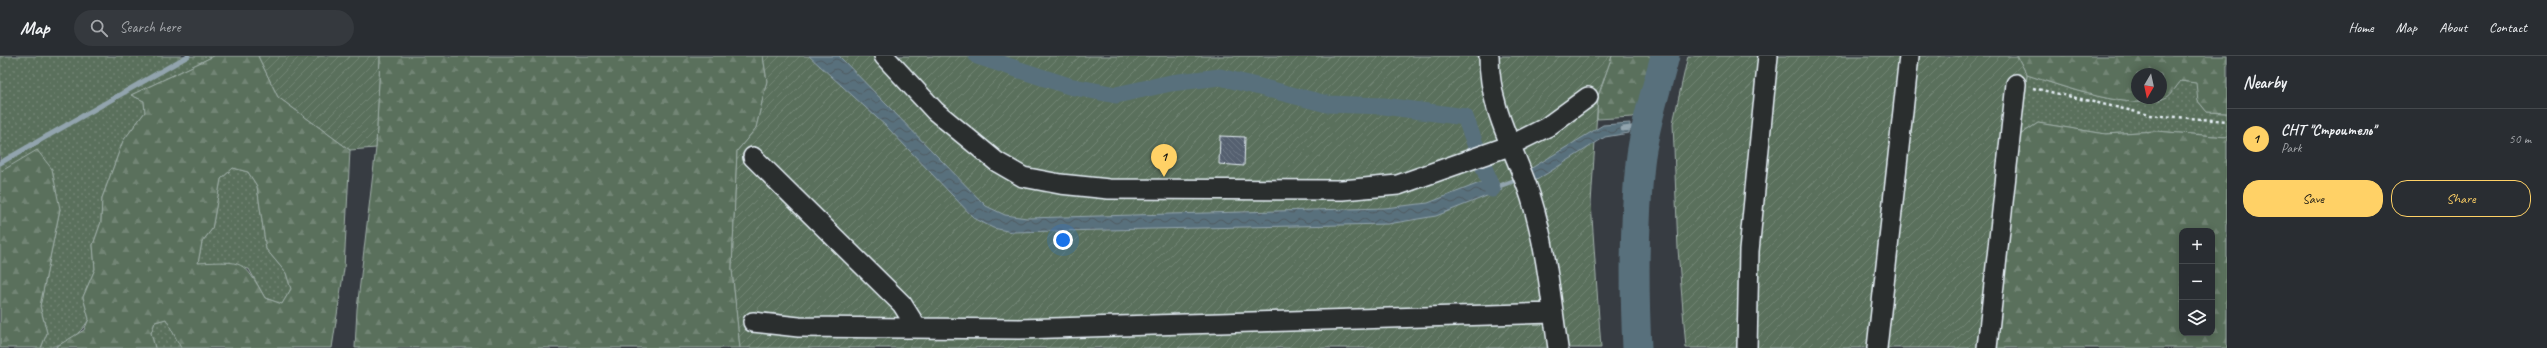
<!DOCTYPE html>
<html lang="en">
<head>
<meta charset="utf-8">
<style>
	body { margin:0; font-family:Caveat,sans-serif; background:#35393e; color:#f1f3f6 }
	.controls { position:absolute; right:12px; bottom:12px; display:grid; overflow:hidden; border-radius:8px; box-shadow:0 2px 10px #0003 }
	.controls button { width:36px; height:36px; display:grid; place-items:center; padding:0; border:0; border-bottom:1px solid #45494d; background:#292d32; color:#f1f3f6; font:20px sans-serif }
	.compass { position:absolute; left:2131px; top:12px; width:36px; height:36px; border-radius:50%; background:#292d32; box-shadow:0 2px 10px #0003; rotate:189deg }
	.you { position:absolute; left:1063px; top:184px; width:14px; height:14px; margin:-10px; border:3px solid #fff; border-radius:50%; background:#1a73e8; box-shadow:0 0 0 6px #1a73e833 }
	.badge { display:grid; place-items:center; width:26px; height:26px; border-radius:50%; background:#ffd166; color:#111; font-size:13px; font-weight:700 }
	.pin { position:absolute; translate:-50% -33px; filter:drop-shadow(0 1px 2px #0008) }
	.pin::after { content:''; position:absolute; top:21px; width:14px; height:12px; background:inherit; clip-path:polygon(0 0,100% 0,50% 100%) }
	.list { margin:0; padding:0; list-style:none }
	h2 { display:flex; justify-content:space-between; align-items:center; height:52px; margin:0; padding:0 16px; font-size:17px }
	h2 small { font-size:13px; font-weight:400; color:#a5a8ac }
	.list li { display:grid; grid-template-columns:26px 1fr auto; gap:12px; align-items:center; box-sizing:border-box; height:60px; padding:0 16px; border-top:1px solid #45494d }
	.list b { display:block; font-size:15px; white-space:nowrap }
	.list p { margin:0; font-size:13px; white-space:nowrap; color:#a5a8ac }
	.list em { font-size:13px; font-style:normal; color:#a5a8ac }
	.actions { display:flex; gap:8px; padding:12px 16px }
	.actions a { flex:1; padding:9px 0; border:1px solid #ffd166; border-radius:16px; text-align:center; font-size:14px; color:#ffd166 }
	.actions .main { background:#ffd166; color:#111 }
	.icon { flex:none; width:22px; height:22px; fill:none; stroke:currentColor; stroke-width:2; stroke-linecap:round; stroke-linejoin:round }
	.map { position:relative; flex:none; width:2227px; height:292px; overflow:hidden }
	header { display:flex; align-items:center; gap:24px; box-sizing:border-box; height:56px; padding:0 20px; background:#292d32; border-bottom:1px solid #45494d }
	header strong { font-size:19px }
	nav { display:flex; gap:22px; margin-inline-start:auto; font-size:14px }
	.search { width:280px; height:36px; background:#35393e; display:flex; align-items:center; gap:10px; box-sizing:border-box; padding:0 14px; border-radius:22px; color:#a5a8ac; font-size:15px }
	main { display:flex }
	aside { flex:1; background:#292d32 }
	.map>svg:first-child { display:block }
</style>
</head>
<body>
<header>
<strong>Map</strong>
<div class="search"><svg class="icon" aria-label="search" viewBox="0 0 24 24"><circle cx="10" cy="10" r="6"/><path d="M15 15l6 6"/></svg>Search here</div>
<nav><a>Home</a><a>Map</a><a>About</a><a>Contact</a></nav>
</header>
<main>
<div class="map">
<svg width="2227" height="292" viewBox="0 0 2227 292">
	<defs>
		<pattern id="grass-dots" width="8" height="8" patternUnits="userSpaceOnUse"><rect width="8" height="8" fill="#5a705c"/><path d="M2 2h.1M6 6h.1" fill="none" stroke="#728574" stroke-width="1.8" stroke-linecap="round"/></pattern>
		<pattern id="forest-firs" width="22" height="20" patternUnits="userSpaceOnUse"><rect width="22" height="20" fill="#5a705c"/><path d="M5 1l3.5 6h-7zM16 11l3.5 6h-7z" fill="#728574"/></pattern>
		<pattern id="garden-furrows" width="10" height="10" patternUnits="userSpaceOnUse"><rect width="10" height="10" fill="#5a705c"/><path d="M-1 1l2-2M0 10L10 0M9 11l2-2" fill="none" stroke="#728574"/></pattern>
		<pattern id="water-waves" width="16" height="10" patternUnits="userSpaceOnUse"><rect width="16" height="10" fill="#59707c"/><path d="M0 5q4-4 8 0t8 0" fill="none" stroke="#4f5a60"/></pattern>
		<pattern id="building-back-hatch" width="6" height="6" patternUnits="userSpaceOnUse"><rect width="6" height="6" fill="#556070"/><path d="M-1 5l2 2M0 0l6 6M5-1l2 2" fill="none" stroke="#6d7785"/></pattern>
	</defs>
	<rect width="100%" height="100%" fill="#373c42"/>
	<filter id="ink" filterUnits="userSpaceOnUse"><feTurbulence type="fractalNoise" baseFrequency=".025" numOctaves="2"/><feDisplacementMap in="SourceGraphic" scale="8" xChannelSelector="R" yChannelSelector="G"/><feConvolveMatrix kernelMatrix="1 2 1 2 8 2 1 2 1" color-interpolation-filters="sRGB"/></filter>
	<g filter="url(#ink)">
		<!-- grass -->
		<path fill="url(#grass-dots)" stroke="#a1b0aa" d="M0 0H214L131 39 144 45 145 56 123 85 102 142 101 166 93 189 95 213 83 241 89 263C80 280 60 292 41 292L47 277 40 250 60 153 0 116Z
			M2027 19C2059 29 2136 58 2167 41 2172 38 2177 29 2181 25L2197 27 2198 45 2207 56 2227 57V81L2156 75 2106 78 2038 67 2020 79Z
			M233 112 248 116 257 130 266 193 286 217 291 233 282 248 265 242 249 213 198 207 202 186 212 173 221 123Z
			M166 263 182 291 181 292H155L151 277 155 266Z"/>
		<!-- forest -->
		<path fill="url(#forest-firs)" stroke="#a1b0aa" fill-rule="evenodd" d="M214 0H258L278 41 350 94 344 213 332 292H181L166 263 155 266 151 277 155 292H54L84 274 89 263 83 241 95 213 93 189 101 166 102 142 123 85 145 56 144 45 131 39ZM233 112 248 116 257 130 266 193 286 217 291 233 282 248 265 242C243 203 243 205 198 207L202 186 212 173 221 123Z
			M380 0H763L767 25 756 72 737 95 732 213 740 292H355L357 253 376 92Z
			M1612 0H1654L1642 55 1633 61 1597 63 1598 40Z
			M2017 0H2227V57L2207 56 2198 45 2196 27 2181 25C2177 29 2172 38 2167 41 2136 58 2059 29 2027 19ZM2137 18H2161V42H2137Z
			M2038 67 2106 78 2156 75 2227 81V292H1996L2020 79ZM2182 175H2212V277H2182Z
			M37 94 52 113 60 153 40 250 47 277 41 292H0V116Z"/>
		<!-- garden -->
		<path fill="url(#garden-furrows)" stroke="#a1b0aa" d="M258 0H380L376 92 350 94 278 41Z
			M763 0H1612L1598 40 1591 147 1601 292H740L732 213 737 95 756 72 767 25Z
			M1688 0H2017L2027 19 1996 292H1686L1678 193 1673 67Z"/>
		<!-- water -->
		<path fill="url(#water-waves)" stroke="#92a4ae" d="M809 0H839L986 150 1005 159 1027 162 1384 152 1428 147 1495 121 1502 134 1436 160 1388 168 1012 176 993 172 974 162 887 71Z
			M1630 67 1629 77 1605 81 1535 125 1530 113 1603 69Z"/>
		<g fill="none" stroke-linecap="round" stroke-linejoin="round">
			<!-- stream -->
			<path stroke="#92a4ae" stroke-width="5" d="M1623 73 1647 70
				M0 107 188 0
				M1494 132 1521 122"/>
			<!-- canal -->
			<path stroke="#59707c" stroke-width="17" d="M977 0 1069 30 1116 39 1171 27 1220 21 1327 48 1384 50 1465 61 1492 133"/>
			<!-- river -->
			<path stroke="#59707c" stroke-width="29" d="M1637 292C1634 230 1634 168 1640 107 1644 71 1656 35 1665 0"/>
		</g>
		<!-- building -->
		<path fill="url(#building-back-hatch)" stroke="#e8f1f8" d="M1220 80 1245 81 1244 110 1219 108Z"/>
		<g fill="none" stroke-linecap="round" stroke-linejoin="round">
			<!-- minor casing -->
			<g stroke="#e8f1f8" stroke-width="22">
				<path id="minor" d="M884 0 935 55 997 106 1023 121 1060 128 1109 133 1342 134 1398 129 1509 90 1547 71 1588 41
					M1489 0C1489 54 1515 93 1531 142 1546 190 1551 243 1558 292
					M753 101 902 248 917 272
					M753 266 799 271 1020 273 1553 257
					M1747 292 1749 195 1768 0
					M1877 292 1909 0
					M1987 292 2016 28"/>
			</g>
			<!-- path -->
			<path stroke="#e8f1f8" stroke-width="2.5" stroke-dasharray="3 3" stroke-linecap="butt" d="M2033 32 2150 59 2227 65"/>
			<!-- minor -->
			<use href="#minor" stroke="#2a2d2e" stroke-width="19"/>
		</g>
	</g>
</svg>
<div class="controls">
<button>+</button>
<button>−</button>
<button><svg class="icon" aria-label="layers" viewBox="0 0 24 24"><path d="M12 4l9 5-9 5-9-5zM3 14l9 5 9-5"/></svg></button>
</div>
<svg class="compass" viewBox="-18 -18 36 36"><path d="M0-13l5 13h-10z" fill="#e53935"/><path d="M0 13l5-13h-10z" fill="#a5a8ac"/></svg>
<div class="you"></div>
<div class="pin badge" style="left:1164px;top:121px">1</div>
</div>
<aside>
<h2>Nearby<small></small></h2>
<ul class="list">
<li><span class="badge">1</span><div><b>СНТ &quot;Строитель&quot;</b><p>Park</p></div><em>50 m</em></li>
</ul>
<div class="actions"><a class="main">Save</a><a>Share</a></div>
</aside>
</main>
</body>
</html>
